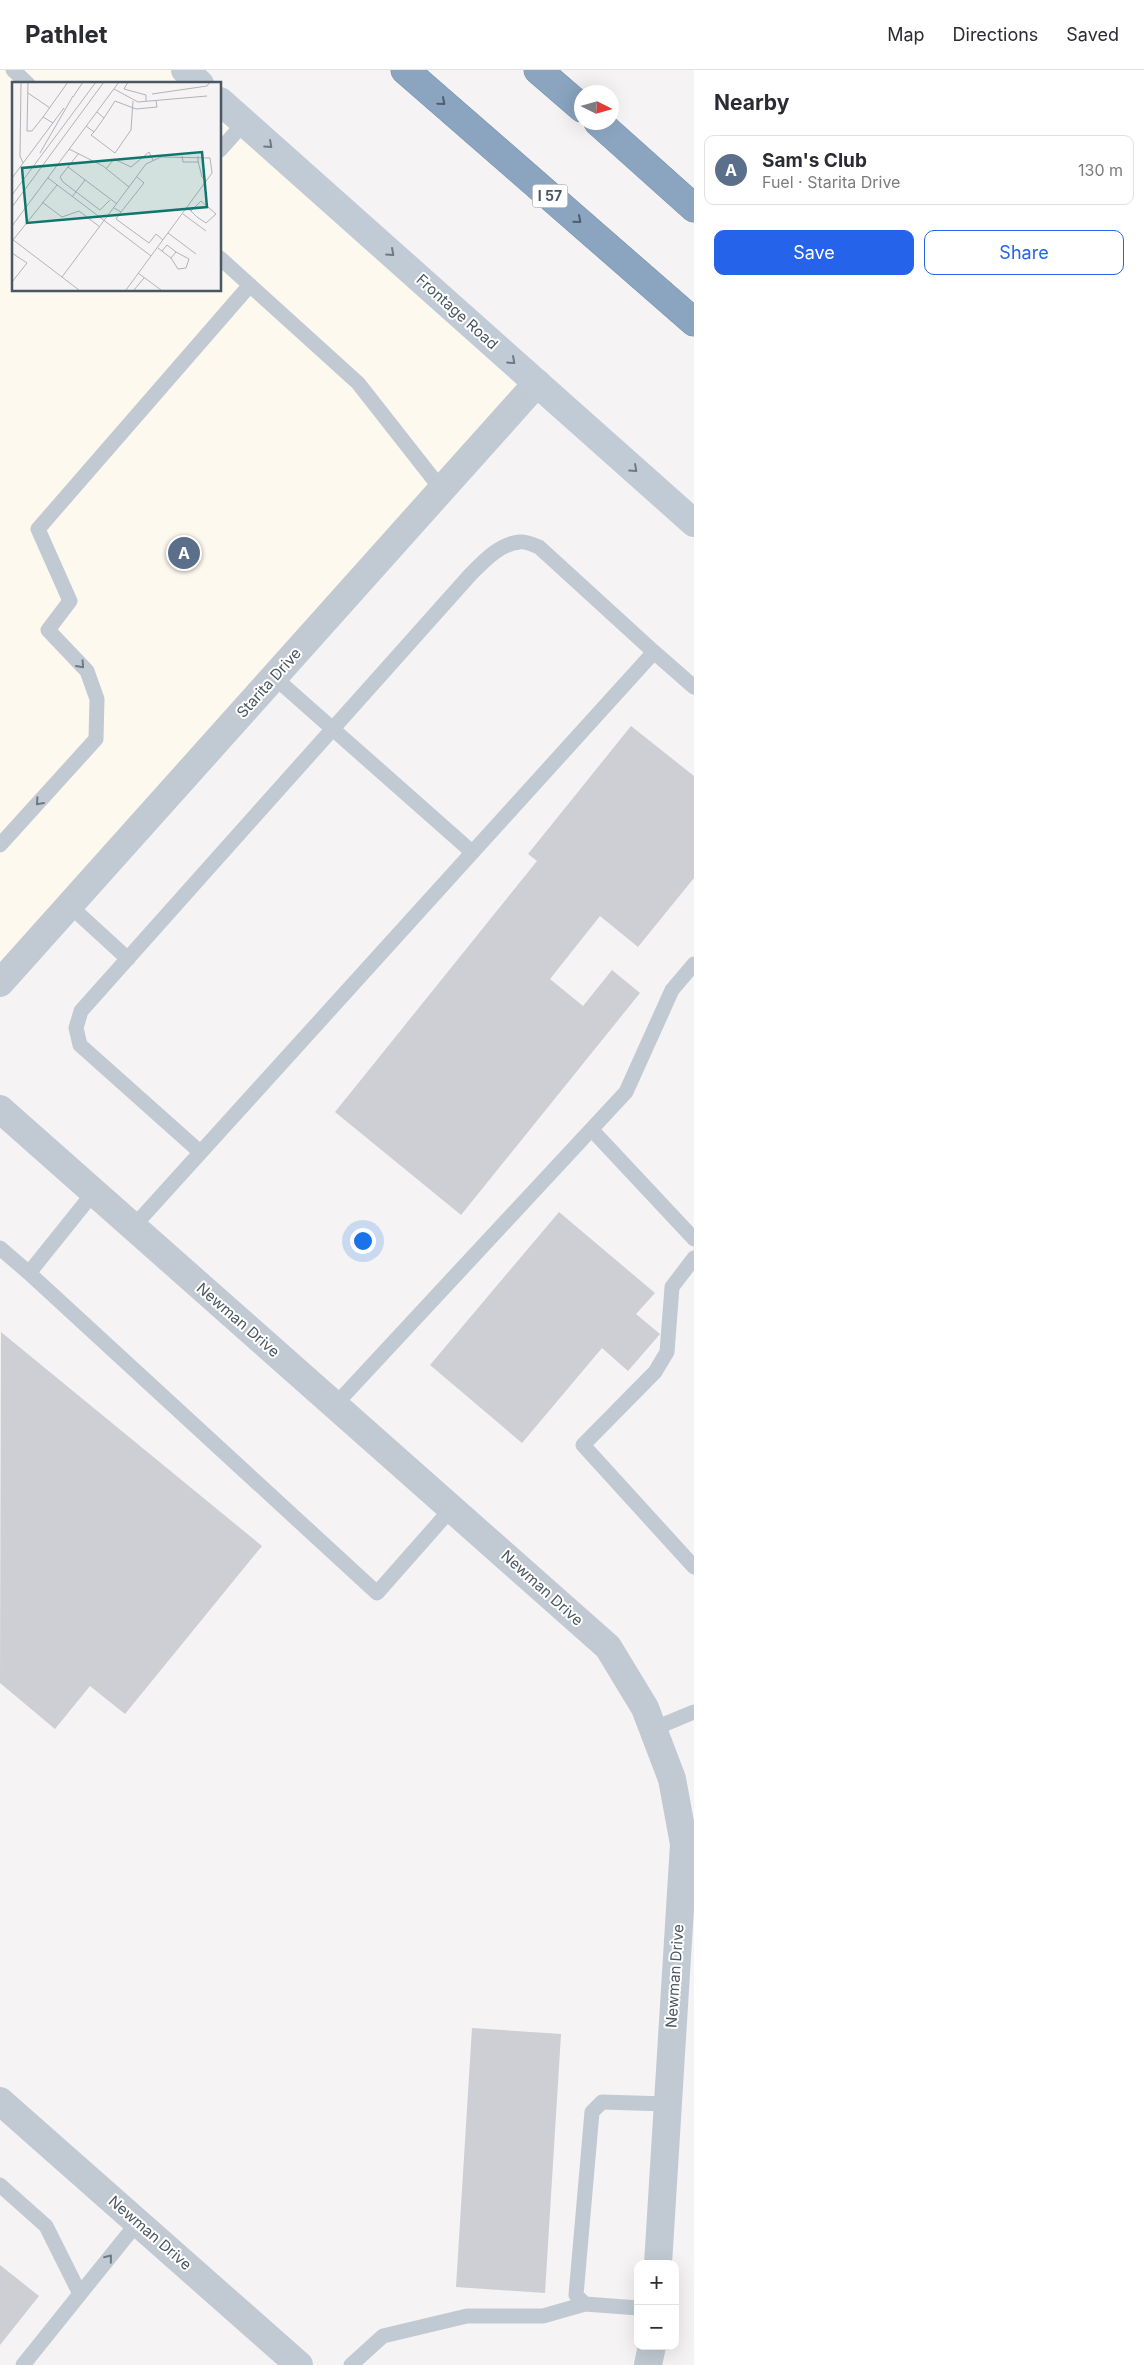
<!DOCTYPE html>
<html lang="en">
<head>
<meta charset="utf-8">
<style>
	body { margin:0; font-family:Inter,sans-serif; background:#f2f2f3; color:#2b2b33 }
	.controls { position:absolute; right:15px; bottom:15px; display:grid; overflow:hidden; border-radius:10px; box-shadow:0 5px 20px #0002 }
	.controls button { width:45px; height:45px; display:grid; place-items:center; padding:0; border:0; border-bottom:1px solid #e1e1e2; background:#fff; color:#2b2b33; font:25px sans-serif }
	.compass { position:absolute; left:574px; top:15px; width:45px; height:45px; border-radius:50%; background:#fff; box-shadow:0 5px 20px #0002; rotate:95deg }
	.you { position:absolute; left:362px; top:1170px; width:18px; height:18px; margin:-12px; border:4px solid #fff; border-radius:50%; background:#1a73e8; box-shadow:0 0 0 8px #1a73e833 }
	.badge { display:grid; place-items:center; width:32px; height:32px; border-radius:50%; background:#2563eb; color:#fff; font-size:16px; font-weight:700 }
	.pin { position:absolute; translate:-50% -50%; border:2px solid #fff; box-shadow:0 1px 5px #0006 }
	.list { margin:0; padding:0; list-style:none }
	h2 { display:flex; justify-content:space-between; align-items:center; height:65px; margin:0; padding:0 20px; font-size:21px }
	h2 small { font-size:16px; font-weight:400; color:#7c7c81 }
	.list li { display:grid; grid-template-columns:32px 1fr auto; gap:15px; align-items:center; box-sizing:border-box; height:70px; margin:0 10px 10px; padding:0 10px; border:1px solid #e1e1e2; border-radius:10px }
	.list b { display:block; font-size:19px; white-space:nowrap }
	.list p { margin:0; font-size:16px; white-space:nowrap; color:#7c7c81 }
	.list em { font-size:16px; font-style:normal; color:#7c7c81 }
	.actions { display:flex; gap:10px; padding:15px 20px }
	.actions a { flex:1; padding:11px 0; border:1px solid #2563eb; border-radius:10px; text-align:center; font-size:18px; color:#2563eb }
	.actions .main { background:#2563eb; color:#fff }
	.map { position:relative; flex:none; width:694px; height:2295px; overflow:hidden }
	header { display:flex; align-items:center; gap:30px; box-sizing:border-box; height:70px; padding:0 25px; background:#fff; border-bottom:1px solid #e1e1e2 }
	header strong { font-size:24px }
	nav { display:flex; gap:28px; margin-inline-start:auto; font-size:18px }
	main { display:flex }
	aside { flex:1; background:#fff }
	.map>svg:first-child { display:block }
</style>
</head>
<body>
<header>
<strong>Pathlet</strong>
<nav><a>Map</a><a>Directions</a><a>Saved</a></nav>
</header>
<main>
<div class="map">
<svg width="694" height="2295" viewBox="0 0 694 2295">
	<rect width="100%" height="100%" fill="#f5f3f3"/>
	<!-- commercial -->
	<path fill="#fdf9ef" d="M0 0H185L200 14H14V220H220V31L537 313 0 913Z"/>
	<!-- building -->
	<path fill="#cdcfd5" d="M631 656 694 706V808L638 877 600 846 550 909 583 936 612 900 640 923 461 1145 335 1042 537 791 528 784Z
		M559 1142 655 1223 636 1244 660 1264 628 1301 602 1278 522 1373 430 1295Z
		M1 1262 262 1476 125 1644 90 1616 55 1659 0 1613Z
		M472 1958 561 1964 545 2223 456 2217Z
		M0 2195 39 2226 0 2275Z"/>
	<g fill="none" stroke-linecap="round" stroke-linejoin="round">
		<!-- highway casing -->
		<g stroke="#7690ad" stroke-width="29">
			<path id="highway" d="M405 0 694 252
				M538 0 582 38
				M598 52 694 138"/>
		</g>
		<!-- lane -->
		<path stroke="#c1cad2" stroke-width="15" d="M13 0 28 14
			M220 80 244 53
			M220 188 358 313 442 420
			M274 607 472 782
			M0 775 96 669 97 629 87 601 48 560 70 531 38 459 250 215
			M69 835 128 889
			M592 1060 694 1169
			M200 1082 80 975 76 958 81 941 470 505C483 492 500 473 520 472 525 471 534 475 539 477L654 582
			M94 1122 29 1203 377 1523 452 1438
			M133 1157 654 582 694 617
			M0 1178 29 1203
			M694 1188 672 1217 667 1282 655 1302 583 1375 694 1497
			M335 1335 626 1022 672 920 694 894
			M653 1659 694 1642
			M0 2115 46 2156 80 2224 23 2295
			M80 2224 138 2152
			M638 2238 585 2234 576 2225 592 2042 602 2032 667 2034
			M351 2295 383 2266 467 2246H543L585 2234"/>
		<!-- street -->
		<path stroke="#c1cad2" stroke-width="28" d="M0 913 537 313
			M0 1039 608 1577 645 1638 653 1659 672 1709 684 1774 658 2194
			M0 2031 299 2295
			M648 2295 652 2276"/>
		<!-- secondary -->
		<path stroke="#c1cbd6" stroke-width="28" d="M185 0 200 14
			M220 31 694 453"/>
		<!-- highway -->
		<use href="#highway" stroke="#8ba5c1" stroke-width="28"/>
	</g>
	<!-- one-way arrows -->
	<defs><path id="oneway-chevron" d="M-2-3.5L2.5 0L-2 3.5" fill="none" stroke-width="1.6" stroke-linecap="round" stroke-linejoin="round" transform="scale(1.25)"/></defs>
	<g stroke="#505e6b">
		<use href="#oneway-chevron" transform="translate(442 32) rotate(41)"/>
		<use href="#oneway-chevron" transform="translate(578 150) rotate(41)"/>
	</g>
	<g stroke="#6e7984">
		<use href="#oneway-chevron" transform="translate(269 75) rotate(42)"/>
		<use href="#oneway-chevron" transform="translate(391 183) rotate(42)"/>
		<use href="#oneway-chevron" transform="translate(512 291) rotate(42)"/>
		<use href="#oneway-chevron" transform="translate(634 399) rotate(42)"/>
	</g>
	<g stroke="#6e7983">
		<use href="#oneway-chevron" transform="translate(81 595) rotate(48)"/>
		<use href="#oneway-chevron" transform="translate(39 732) rotate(132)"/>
		<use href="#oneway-chevron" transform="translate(109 2188) rotate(-51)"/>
	</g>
	<g text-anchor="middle" stroke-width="4" stroke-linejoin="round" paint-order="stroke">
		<!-- shield labels -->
		<rect fill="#fff" stroke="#808990" stroke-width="1" x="532.5" y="114.5" width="35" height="23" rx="4"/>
		<g font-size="14" font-weight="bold" fill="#4a5661">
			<text x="550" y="131">I 57</text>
		</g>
		<!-- street labels -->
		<g font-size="15" fill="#4a5661" stroke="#fff">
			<text transform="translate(457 242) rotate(42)" y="5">Frontage Road</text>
			<text transform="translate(269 613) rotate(-48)" y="5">Starita Drive</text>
			<text transform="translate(238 1250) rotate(41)" y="5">Newman Drive</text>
			<text transform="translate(542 1518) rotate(42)" y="5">Newman Drive</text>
			<text transform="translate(675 1906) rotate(-86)" y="5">Newman Drive</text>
			<text transform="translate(150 2163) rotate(41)" y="5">Newman Drive</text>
		</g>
	</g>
	<!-- overview -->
	<g transform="translate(12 12)">
		<rect width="209" height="209" fill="#f5f3f3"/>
		<path fill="none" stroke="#b1b4b9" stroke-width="1" d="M9 0 8 74 11 81M16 0 15 49H20L31 35 41 41M116 0 112 7 134 13V19M102 7 126 20 195 14M16 11 38 26M140 12 195 4 198 0M61 15 71 0M31 35 56 0M92 36 103 19 124 27 145 25 144 19M74 44 82 50 92 36 85 30M82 50 79 53 103 71 119 48 121 19M57 67 91 84 117 105M28 71 61 14M67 71 56 85 105 122M170 74 171 80H186V74M186 79 190 95 195 99M56 85 48 95 51 100 88 128 98 118M94 87 102 77 119 85 137 70 141 78M0 96 52 26M36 96 139 174M0 113 84 0M60 115 73 98M30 120 50 135 67 129 88 145M0 125 92 0M102 126 109 130 132 101 125 95M175 126 179 129 185 135 194 141 204 132 189 119 179 129M109 130 104 137 137 161 144 152 151 158M171 132 194 149M0 144 107 0M156 151 184 172M0 157 67 208M1 158 45 103M146 166 159 176 164 170 155 163 150 169M0 171 15 181 0 200M159 176 166 187 174 186 177 177 164 170M126 191 149 208M50 195 134 82 149 75 198 76 200 91 114 208M122 208 132 196"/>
		<path fill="#0f766e" fill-opacity="0.15" stroke="#0f766e" stroke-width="2.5" d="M190 70 195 125 15 141 10 86Z"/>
		<rect width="209" height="209" fill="none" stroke="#4a5661" stroke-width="2.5"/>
	</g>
</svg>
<div class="controls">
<button>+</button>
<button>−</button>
</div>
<svg class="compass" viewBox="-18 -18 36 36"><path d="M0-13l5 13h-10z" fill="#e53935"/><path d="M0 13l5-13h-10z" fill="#7c7c81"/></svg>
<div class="you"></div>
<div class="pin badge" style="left:184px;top:483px;background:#5c6f8a">A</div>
</div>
<aside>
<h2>Nearby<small></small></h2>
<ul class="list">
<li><span class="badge" style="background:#5c6f8a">A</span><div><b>Sam's Club</b><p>Fuel · Starita Drive</p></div><em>130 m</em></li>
</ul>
<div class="actions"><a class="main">Save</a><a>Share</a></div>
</aside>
</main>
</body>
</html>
